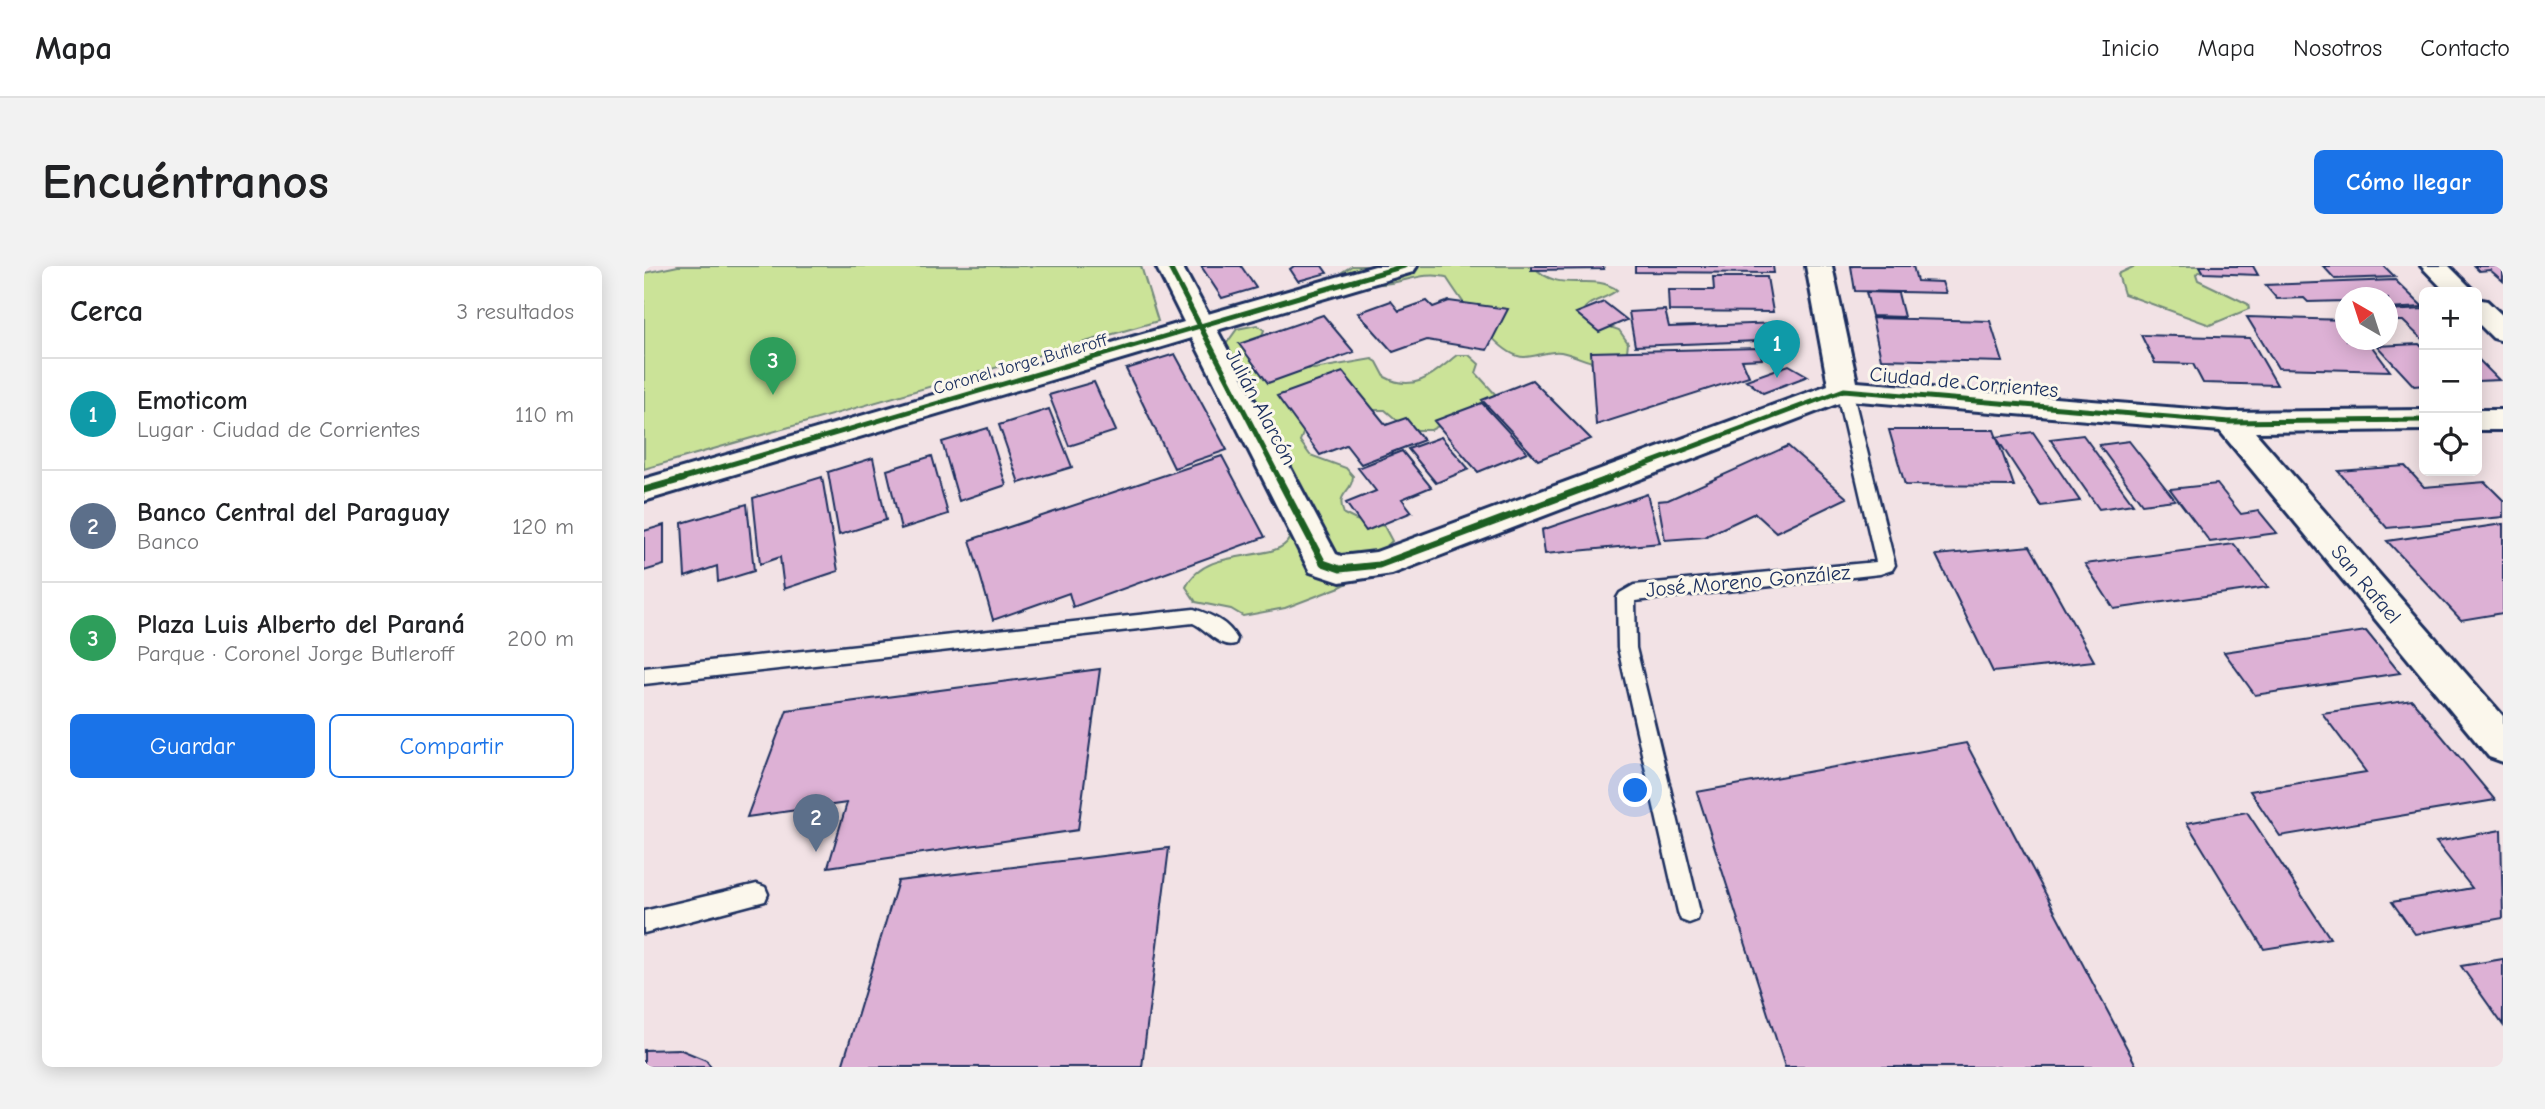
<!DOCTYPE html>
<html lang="es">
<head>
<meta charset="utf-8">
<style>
	body { margin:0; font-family:"Comic Neue",sans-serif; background:#f2f2f2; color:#202124 }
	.controls { position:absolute; right:21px; top:21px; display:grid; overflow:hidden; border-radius:10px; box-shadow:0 4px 18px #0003 }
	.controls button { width:63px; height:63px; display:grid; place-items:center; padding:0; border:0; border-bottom:2px solid #e0e0e0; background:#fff; color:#202124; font:35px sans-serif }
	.compass { position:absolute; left:1691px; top:21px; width:63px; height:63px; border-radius:50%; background:#fff; box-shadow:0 4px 18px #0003; rotate:321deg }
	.you { position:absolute; left:992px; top:525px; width:24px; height:24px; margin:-18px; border:5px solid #fff; border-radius:50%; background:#1a73e8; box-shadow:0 0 0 10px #1a73e833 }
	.badge { display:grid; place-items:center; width:46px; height:46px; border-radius:50%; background:#1a73e8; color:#fff; font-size:23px; font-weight:700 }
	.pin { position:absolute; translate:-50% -58px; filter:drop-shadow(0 2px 4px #0008) }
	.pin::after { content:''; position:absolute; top:37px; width:24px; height:21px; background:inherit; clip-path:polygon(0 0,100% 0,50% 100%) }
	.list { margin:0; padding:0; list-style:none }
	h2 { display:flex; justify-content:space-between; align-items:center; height:91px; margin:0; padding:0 28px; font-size:30px }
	h2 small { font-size:23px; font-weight:400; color:#757577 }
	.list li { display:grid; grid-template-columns:46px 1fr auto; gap:21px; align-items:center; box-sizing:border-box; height:112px; padding:0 28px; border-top:2px solid #e0e0e0 }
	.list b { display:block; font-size:26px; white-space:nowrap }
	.list p { margin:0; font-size:23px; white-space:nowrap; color:#757577 }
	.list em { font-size:23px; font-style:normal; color:#757577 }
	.actions { display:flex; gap:14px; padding:21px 28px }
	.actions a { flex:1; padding:16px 0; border:2px solid #1a73e8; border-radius:10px; text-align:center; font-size:24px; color:#1a73e8 }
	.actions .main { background:#1a73e8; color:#fff }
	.icon { flex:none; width:38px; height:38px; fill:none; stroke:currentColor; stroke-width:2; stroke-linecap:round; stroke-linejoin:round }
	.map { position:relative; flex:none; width:1859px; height:801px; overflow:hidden; border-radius:10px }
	header { display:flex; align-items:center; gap:42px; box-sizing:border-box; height:98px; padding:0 35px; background:#fff; border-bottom:2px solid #e0e0e0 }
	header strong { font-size:33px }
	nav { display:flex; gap:38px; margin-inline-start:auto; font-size:24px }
	.intro { display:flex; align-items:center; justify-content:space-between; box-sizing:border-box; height:168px; padding:0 42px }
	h1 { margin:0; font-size:49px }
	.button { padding:18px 32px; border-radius:10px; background:#1a73e8; color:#fff; font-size:24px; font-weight:700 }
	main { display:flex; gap:42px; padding:0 42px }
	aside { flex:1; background:#fff; border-radius:10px; box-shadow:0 4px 18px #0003 }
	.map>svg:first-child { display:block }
</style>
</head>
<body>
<header>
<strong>Mapa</strong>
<nav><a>Inicio</a><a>Mapa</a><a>Nosotros</a><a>Contacto</a></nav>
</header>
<div class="intro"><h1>Encuéntranos</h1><a class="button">Cómo llegar</a></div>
<main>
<aside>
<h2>Cerca<small>3 resultados</small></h2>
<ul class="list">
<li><span class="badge" style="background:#0f9aa8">1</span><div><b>Emoticom</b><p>Lugar · Ciudad de Corrientes</p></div><em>110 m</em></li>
<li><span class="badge" style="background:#5c6f8a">2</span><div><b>Banco Central del Paraguay</b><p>Banco</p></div><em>120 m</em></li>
<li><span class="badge" style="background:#2e9e5b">3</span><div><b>Plaza Luis Alberto del Paraná</b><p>Parque · Coronel Jorge Butleroff</p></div><em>200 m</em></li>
</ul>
<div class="actions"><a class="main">Guardar</a><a>Compartir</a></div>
</aside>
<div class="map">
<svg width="1859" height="801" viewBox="0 0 1859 801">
	<rect width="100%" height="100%" fill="#f2e2e5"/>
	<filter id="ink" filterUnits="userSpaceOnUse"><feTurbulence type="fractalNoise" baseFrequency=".0143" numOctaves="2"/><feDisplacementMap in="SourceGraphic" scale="14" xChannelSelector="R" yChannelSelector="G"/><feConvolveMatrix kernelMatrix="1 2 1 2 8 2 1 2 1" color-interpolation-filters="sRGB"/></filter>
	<g filter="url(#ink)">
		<!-- green -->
		<path fill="#cbe398" stroke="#73897b" stroke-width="2" d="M34 0H497L514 55 0 203V7Z
			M708 0H889C916 30 947 5 973 24 961 35 940 33 937 51L975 64 984 77 983 85C954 108 945 92 917 86 904 84 893 91 880 91 855 91 815 31 802 11 784 6 765 14 747 17 729 20 714 18 697 13L698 6Z
			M1491 0H1566L1552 8 1554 14 1604 38 1605 43 1566 59 1480 28 1474 8Z
			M613 59 620 64 613 83 656 102 670 103 728 93 733 96 741 111C772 128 791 106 813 89H825L835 98 832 107 852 129 848 137 817 148 787 164H773L756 157 741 144H729L664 155 656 175 666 189 702 202 709 210C708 229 691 225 700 248L712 254 740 260 748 275 704 317 696 321 641 342 599 350 587 343 552 336 542 321C562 278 633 298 645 273L624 157 605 119 581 93 580 81 593 63Z"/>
		<!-- building -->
		<path fill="#ddb1d5" stroke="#1b2f5e" stroke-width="2" d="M557 0H597L612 22 578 32Z
			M650 0H678L683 7 654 15 646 3Z
			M887 0H959L960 3 887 4Z
			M991 0H1129L1130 7 991 6Z
			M1207 0H1269L1273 15 1298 16 1302 27 1211 25Z
			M1556 0H1609L1614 9 1560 7Z
			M1679 0H1740L1751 11 1691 13Z
			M1830 0H1859V15L1846 4 1835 5Z
			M1069 11H1123L1129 46 1025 45 1024 24H1070Z
			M1751 14 1779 41 1744 43V32H1702V35L1664 36 1660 32 1633 33 1621 19Z
			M1222 26 1254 27 1260 51 1228 50Z
			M747 35 755 45 783 35 789 41 805 35 864 43 843 84 783 74 749 86 714 47Z
			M960 36 983 54 955 66 932 47Z
			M1780 43V75L1759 55H1744V45Z
			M1021 44 1025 61 1134 57 1139 74 991 80 985 46Z
			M679 49 710 86 624 117 595 78Z
			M1603 51 1702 54V74H1723L1746 105 1634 102Z
			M1228 52 1346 55 1359 96 1237 93Z
			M1497 69 1606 72 1633 119 1559 117 1549 98 1511 97Z
			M1775 78 1780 83V119L1770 120 1733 80Z
			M1115 82 1118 93 1098 94 1105 110 952 159 947 86Z
			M531 88 583 184 530 202 482 103Z
			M1833 92 1855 114 1833 115Z
			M1145 99 1164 110 1119 127 1102 114Z
			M699 106 742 159 762 152 780 174 717 198 702 179 676 189 633 130Z
			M888 114 947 173 894 194 838 134Z
			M450 116 472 165 425 180 405 129Z
			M838 137 883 186 834 206 790 155Z
			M405 143 428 201 375 217 355 159Z
			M344 162 362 219 315 235 298 176Z
			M1245 164H1350L1370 220 1261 219Z
			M1389 166 1436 235 1397 240 1352 171Z
			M1439 169 1489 238 1455 243 1406 173Z
			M797 171 825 203 792 217 764 183Z
			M1485 175 1531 234 1498 238 1455 179Z
			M1144 180 1203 232 1132 266 1111 247 1060 271 1021 274 1014 235 1024 234Z
			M758 185 787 221 758 233 768 246 722 265 702 237 732 225 714 202Z
			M288 190 304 248 257 263 243 204Z
			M578 190 621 271 429 341 425 327 349 354 326 274Z
			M229 192 242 254 195 269 184 206Z
			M1761 200 1780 221 1841 216 1859 234V251L1743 262 1694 205Z
			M178 211 194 305 140 323 136 291 116 298 109 232Z
			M1573 218 1597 248 1615 245 1633 267 1566 276 1526 223Z
			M1003 228 1016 277 901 288 898 264Z
			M103 238 110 305 74 316 73 300 41 311 38 257Z
			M1859 258V347L1817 354 1743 275Z
			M20 259V299L0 305V265Z
			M1590 278 1624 321 1470 343 1441 298Z
			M1386 280 1450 395 1349 406 1292 289Z
			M1722 365 1756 407 1611 429 1580 386Z
			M456 403 434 564 184 601 203 537 103 551 143 444Z
			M1768 434 1851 534 1636 570 1606 525 1722 506 1678 447Z
			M1322 477 1493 801H1141L1053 526Z
			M1603 546 1686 672 1620 683 1543 557Z
			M1857 564 1859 652 1771 668 1748 636 1828 622 1792 576Z
			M525 582 498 801H198L254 615Z
			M1859 693V759L1817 700Z
			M35 783 62 794 67 801H0V784Z"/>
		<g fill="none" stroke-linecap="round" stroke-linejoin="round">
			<!-- service casing -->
			<g stroke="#1b2f5e" stroke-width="5">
				<path id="service" d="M1200 119 1208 124 1251 299 1248 304 1236 308 991 335 992 382 1056 646 1053 654 1045 657 1037 654 1034 646 974 382 973 332 976 327 990 319 1232 296 1192 124Z
					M550 343C568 349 584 356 593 373L591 378C576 383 563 363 549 357L0 418V402Z
					M113 618 121 621 124 628 121 635 0 667V645Z"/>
			</g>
			<!-- minor casing -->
			<g stroke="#1b2f5e" stroke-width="6">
				<path id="minor" d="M512 0H538L564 48 731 0H773L769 6 573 64 692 288 697 290 732 286 1184 119 1162 0H1188L1213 116 1585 146 1780 144V164L1611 166 1859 450V496L1845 491 1576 165 1203 134 748 308 696 316 666 306 548 72 0 235V213L540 56Z
					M1777 0H1805L1831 26H1802Z
					M1833 33 1843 35 1859 50V75L1849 72 1833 56Z
					M1833 144H1859V164H1833Z"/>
			</g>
			<!-- service -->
			<use href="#service" fill="#fbf7ec" fill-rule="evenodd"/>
			<!-- minor -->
			<use href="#minor" fill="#fbf7ec" fill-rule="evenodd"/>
			<!-- cycleway-far1 casing -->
			<g stroke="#fbf7ec" stroke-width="9">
				<path id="cycleway-far1" d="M525 0 636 214
					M33 214 760 0
					M960 214 1200 124 1585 156 1780 154"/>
			</g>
			<!-- cycleway casing -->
			<g stroke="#fbf7ec" stroke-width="11">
				<path id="cycleway" d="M635 213 679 297 696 303 735 299 965 213
					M0 224 39 213"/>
			</g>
			<!-- cycleway-far1 -->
			<use href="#cycleway-far1" stroke="#1b5e20" stroke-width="5"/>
			<!-- cycleway -->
			<use href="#cycleway" stroke="#1b5e20" stroke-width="7"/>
		</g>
	</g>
	<g text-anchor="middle" stroke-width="6" stroke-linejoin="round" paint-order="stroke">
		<!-- far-street labels -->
		<g font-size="18" fill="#1b2f5e" stroke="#fbf7ec">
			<text transform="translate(376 98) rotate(-16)" y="6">Coronel Jorge Butleroff</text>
		</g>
		<!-- street labels -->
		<g font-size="21" fill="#1b2f5e" stroke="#fbf7ec">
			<text transform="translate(1320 116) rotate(5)" y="7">Ciudad de Corrientes</text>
			<text transform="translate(617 141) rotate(62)" y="7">Julián Alarcón</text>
			<text transform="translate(1104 315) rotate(-5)" y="7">José Moreno González</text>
			<text transform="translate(1722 318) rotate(50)" y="7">San Rafael</text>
		</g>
	</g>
</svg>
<div class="controls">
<button>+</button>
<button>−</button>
<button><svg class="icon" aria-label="locate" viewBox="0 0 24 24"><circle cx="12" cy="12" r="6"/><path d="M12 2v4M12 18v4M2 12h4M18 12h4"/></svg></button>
</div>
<svg class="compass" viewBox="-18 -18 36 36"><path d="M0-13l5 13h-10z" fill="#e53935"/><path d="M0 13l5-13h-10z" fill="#757577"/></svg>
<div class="you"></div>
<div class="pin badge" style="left:1133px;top:112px;background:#0f9aa8">1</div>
<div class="pin badge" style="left:172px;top:586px;background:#5c6f8a">2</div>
<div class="pin badge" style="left:129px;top:129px;background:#2e9e5b">3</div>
</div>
</main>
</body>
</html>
